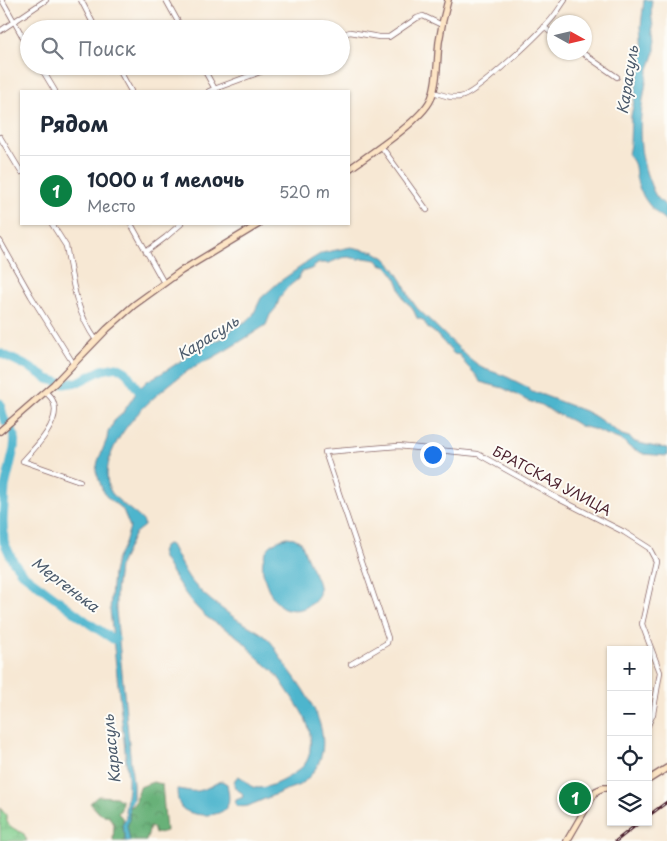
<!DOCTYPE html>
<html lang="ru">
<head>
<meta charset="utf-8">
<style>
	body { margin:0; font-family:"Playpen Sans",sans-serif; background:#f6f6f7; color:#1f2937 }
	.controls { position:absolute; right:15px; bottom:15px; display:grid; overflow:hidden; border-radius:0px; box-shadow:0 1px 4px #0004 }
	.controls button { width:45px; height:45px; display:grid; place-items:center; padding:0; border:0; border-bottom:1px solid #e0e1e3; background:#fff; color:#1f2937; font:25px sans-serif }
	.compass { position:absolute; left:547px; top:15px; width:45px; height:45px; border-radius:50%; background:#fff; box-shadow:0 1px 4px #0004; rotate:98deg }
	.you { position:absolute; left:432px; top:454px; width:18px; height:18px; margin:-12px; border:4px solid #fff; border-radius:50%; background:#1a73e8; box-shadow:0 0 0 8px #1a73e833 }
	.badge { display:grid; place-items:center; width:32px; height:32px; border-radius:50%; background:#0b8043; color:#fff; font-size:16px; font-weight:700 }
	.pin { position:absolute; translate:-50% -50%; border:2px solid #fff; box-shadow:0 1px 5px #0006 }
	.list { margin:0; padding:0; list-style:none }
	h2 { display:flex; justify-content:space-between; align-items:center; height:65px; margin:0; padding:0 20px; font-size:21px }
	h2 small { font-size:16px; font-weight:400; color:#747a83 }
	.list li { display:grid; grid-template-columns:32px 1fr auto; gap:15px; align-items:center; box-sizing:border-box; height:70px; padding:0 20px; border-top:1px solid #e0e1e3 }
	.list b { display:block; font-size:19px; white-space:nowrap }
	.list p { margin:0; font-size:16px; white-space:nowrap; color:#747a83 }
	.list em { font-size:16px; font-style:normal; color:#747a83 }
	.icon { flex:none; width:28px; height:28px; fill:none; stroke:currentColor; stroke-width:2; stroke-linecap:round; stroke-linejoin:round }
	.map { position:relative; flex:none; width:667px; height:841px; overflow:hidden }
	.search { position:absolute; background:#fff; box-shadow:0 1px 4px #0004; left:20px; top:20px; width:330px; height:55px; display:flex; align-items:center; gap:12px; box-sizing:border-box; padding:0 18px; border-radius:28px; color:#747a83; font-size:19px }
	.panel { position:absolute; background:#fff; box-shadow:0 1px 4px #0004; left:20px; top:90px; width:330px; height:135px; border-radius:0px }
	.map>svg:first-child { display:block }
</style>
</head>
<body>
<div class="map">
<svg width="667" height="841" viewBox="0 0 667 841">
	<defs>
		<pattern id="forest-crowns" width="20" height="18" patternUnits="userSpaceOnUse" patternTransform="scale(1.25)"><rect width="20" height="18" fill="#68b178"/><path d="M2 6a3 3 0 1 1 6 0M12 15a3 3 0 1 1 6 0" fill="none" stroke="#588f63"/></pattern>
		<pattern id="wetland-marsh" width="20" height="14" patternUnits="userSpaceOnUse" patternTransform="scale(1.25)"><rect width="20" height="14" fill="#81ce8d"/><path d="M1 5h8M5 5V1M11 12h8M15 12V8" fill="none" stroke="#71b07a"/></pattern>
	</defs>
	<rect width="100%" height="100%" fill="#fdfcf7"/>
	<filter id="ink" filterUnits="userSpaceOnUse"><feTurbulence type="fractalNoise" baseFrequency=".02" numOctaves="2"/><feDisplacementMap in="SourceGraphic" scale="10" xChannelSelector="R" yChannelSelector="G"/><feConvolveMatrix kernelMatrix="1 2 1 2 8 2 1 2 1" color-interpolation-filters="sRGB"/></filter>
	<filter id="wash" filterUnits="userSpaceOnUse"><feTurbulence type="fractalNoise" baseFrequency=".0096" numOctaves="4" result="noise"/><feDisplacementMap in="SourceGraphic" scale="20" xChannelSelector="R" yChannelSelector="G"/><feGaussianBlur stdDeviation="1.12" result="paint"/><feColorMatrix in="noise" values="0 0 0 0 0 0 0 0 0 0 0 0 0 0 0 0 0 1.4 0 .05"/><feComposite in="paint" operator="in"/></filter>
	<g filter="url(#wash)">
		<rect width="100%" height="100%" fill="#f7e8d4"/>
		<!-- forest -->
		<path fill="url(#forest-crowns)" stroke="#596852" d="M153 782 162 784 166 831 155 834 153 827H150L146 841H130L127 826 129 821V806H132L136 801 140 787Z
			M98 796 116 797 122 801 121 809 118 813 123 819V830L125 834V841H113L114 824 109 817 99 813 90 803Z"/>
		<!-- wetland -->
		<path fill="url(#wetland-marsh)" stroke="#66765c" d="M0 808 6 815C5 826 15 829 24 834L27 841H0Z"/>
		<!-- water -->
		<path fill="#4eb5cd" stroke="#4c6a7c" d="M644 0H652C649 17 656 33 655 50 654 57 650 65 648 72 641 109 635 138 647 175 650 182 652 190 656 196 659 200 664 204 667 207V221C654 213 642 198 638 184 633 170 639 166 628 155L630 144 631 116 635 96 637 80 641 67 643 52 641 26Z
			M351 247 375 252 385 258 394 268 403 282 410 298 417 308 468 357 482 368 505 376 527 387 532 392 540 394 585 411 596 417 622 435 629 437 635 442 656 447 667 448V456L644 454 629 447 623 441 593 429 580 426 572 421 551 411 542 405 528 401 503 388 480 382C477 375 473 372 468 367 465 364 462 359 460 355L454 354 435 333 428 328 423 320 417 318 412 307 404 300 396 278 387 266 380 264 377 260 364 258 358 259 348 257 341 258 329 263H319L311 269 302 272 298 279 287 288 280 297 276 308 270 315 266 325C249 336 232 347 214 357 209 360 203 362 197 365 163 386 95 441 109 488 114 501 135 511 144 522V526L135 533 119 567 116 592V611L133 785V800L129 806V821L127 826 130 841H125V834L123 830 122 825 126 817 125 811 128 789V778L110 610 113 573 116 560 124 546 130 527 123 510 107 497 102 489 96 471 98 461 107 439 108 431 111 428 114 421 122 414 138 390 147 381 162 373 187 357 198 348 225 337 231 330 248 320 253 315 261 298 279 282 312 259 322 253Z
			M287 537 294 538 301 542C304 548 305 554 308 560 316 579 331 596 304 608 297 611 288 610 282 607 276 603 271 595 268 588 258 565 260 545 287 537Z
			M167 544 171 545C177 556 182 568 189 578 201 594 219 607 235 618 244 624 260 631 267 638 275 645 278 655 284 663 309 696 344 744 306 780 301 786 293 787 286 790 273 795 261 801 248 806 242 807 239 807 235 804L236 800 243 797 242 793 235 788C233 783 234 780 238 776 245 778 247 785 253 787 266 792 295 775 304 765 308 760 310 754 310 748 313 727 302 712 291 696 285 688 280 678 273 671 267 665 259 660 253 653 249 648 245 643 240 639 228 628 211 623 200 611 184 595 174 576 163 558L161 552 164 546Z
			M222 781 227 784C228 790 230 798 228 804 224 819 191 817 182 808 178 804 177 795 177 789H179C194 792 197 793 211 786 215 784 217 782 222 781Z"/>
		<g fill="none" stroke-linecap="round" stroke-linejoin="round">
			<!-- river -->
			<path stroke="#4eb5cd" stroke-width="9" d="M0 353 29 367 48 379 64 384 78 382 102 370 117 367 126 372 138 390 145 396
				M0 403 4 419 6 422
				M11 429 15 436 14 449 5 487 3 522 4 542 13 561 22 573 90 624 113 639H115"/>
		</g>
	</g>
	<g filter="url(#ink)">
		<g fill="none" stroke-linecap="round" stroke-linejoin="round">
			<!-- street casing -->
			<g stroke="#876566" stroke-width="6">
				<path id="street" d="M2 0 29 48
					M81 0 96 29
					M166 0 182 29
					M544 27 554 35
					M0 31 46 0
					M341 35 350 32 379 37H389L417 18 423 16 442 25
					M581 52 617 77
					M40 66 55 91
					M117 66 131 91
					M202 66 216 91
					M209 91 276 66
					M433 92C441 94 451 99 460 97 475 95 536 37 549 22 555 16 560 7 565 0
					M0 137 21 172
					M381 146 427 210
					M52 224 66 246 67 251C73 284 76 312 96 340
					M131 224 164 283
					M0 241 31 296 73 363
					M146 252 166 237 181 224
					M45 392C49 395 53 399 54 404 60 423 35 448 23 461L80 481
					M351 664 387 643 388 638 325 452 398 446 478 454 559 499 624 532 649 548 656 561 642 624 660 672 653 714 648 725"/>
			</g>
			<!-- secondary casing -->
			<g stroke="#876566" stroke-width="8">
				<path id="secondary" d="M349 169C370 154 421 121 431 99 438 81 437 60 439 42 441 28 444 14 448 0
					M0 431 54 384 107 329 134 305 181 271 259 224
					M648 780 667 768
					M567 841 596 791 603 788H611"/>
			</g>
			<!-- street -->
			<use href="#street" stroke="#fff" stroke-width="4.5"/>
			<!-- secondary -->
			<use href="#secondary" stroke="#fde5c5" stroke-width="5.5"/>
			<!-- rail casing -->
			<g stroke="#4a1f2b" stroke-width="3">
				<path id="rail" d="M648 816 667 802
					M616 841 640 822"/>
			</g>
			<!-- rail -->
			<use href="#rail" stroke="#fdfcf7" stroke-width="1" stroke-dasharray="4" stroke-linecap="butt"/>
		</g>
	</g>
	<g text-anchor="middle" stroke-width="4" stroke-linejoin="round" paint-order="stroke">
		<!-- street labels -->
		<g font-size="14" fill="#4a1f2b" stroke="#fdfcf7">
			<text transform="translate(552 481) rotate(28)" y="5">БРАТСКАЯ УЛИЦА</text>
		</g>
		<!-- water labels -->
		<g font-size="15" font-style="italic" fill="#4c5b6c" stroke="#fdfcf7">
			<text transform="translate(628 80) rotate(-81)" y="5">Карасуль</text>
			<text transform="translate(208 338) rotate(-32)" y="5">Карасуль</text>
			<text transform="translate(65 585) rotate(37)" y="5">Мергенька</text>
			<text transform="translate(112 749) rotate(-96)" y="5">Карасуль</text>
		</g>
	</g>
</svg>
<div class="controls">
<button>+</button>
<button>−</button>
<button><svg class="icon" aria-label="locate" viewBox="0 0 24 24"><circle cx="12" cy="12" r="6"/><path d="M12 2v4M12 18v4M2 12h4M18 12h4"/></svg></button>
<button><svg class="icon" aria-label="layers" viewBox="0 0 24 24"><path d="M12 4l9 5-9 5-9-5zM3 14l9 5 9-5"/></svg></button>
</div>
<svg class="compass" viewBox="-18 -18 36 36"><path d="M0-13l5 13h-10z" fill="#e53935"/><path d="M0 13l5-13h-10z" fill="#747a83"/></svg>
<div class="you"></div>
<div class="pin badge" style="left:575px;top:798px">1</div>
<div class="search"><svg class="icon" aria-label="search" viewBox="0 0 24 24"><circle cx="10" cy="10" r="6"/><path d="M15 15l6 6"/></svg>Поиск</div>
<section class="panel">
<h2>Рядом<small></small></h2>
<ul class="list">
<li><span class="badge">1</span><div><b>1000 и 1 мелочь</b><p>Место</p></div><em>520 m</em></li>
</ul>
</section>
</div>
</body>
</html>
